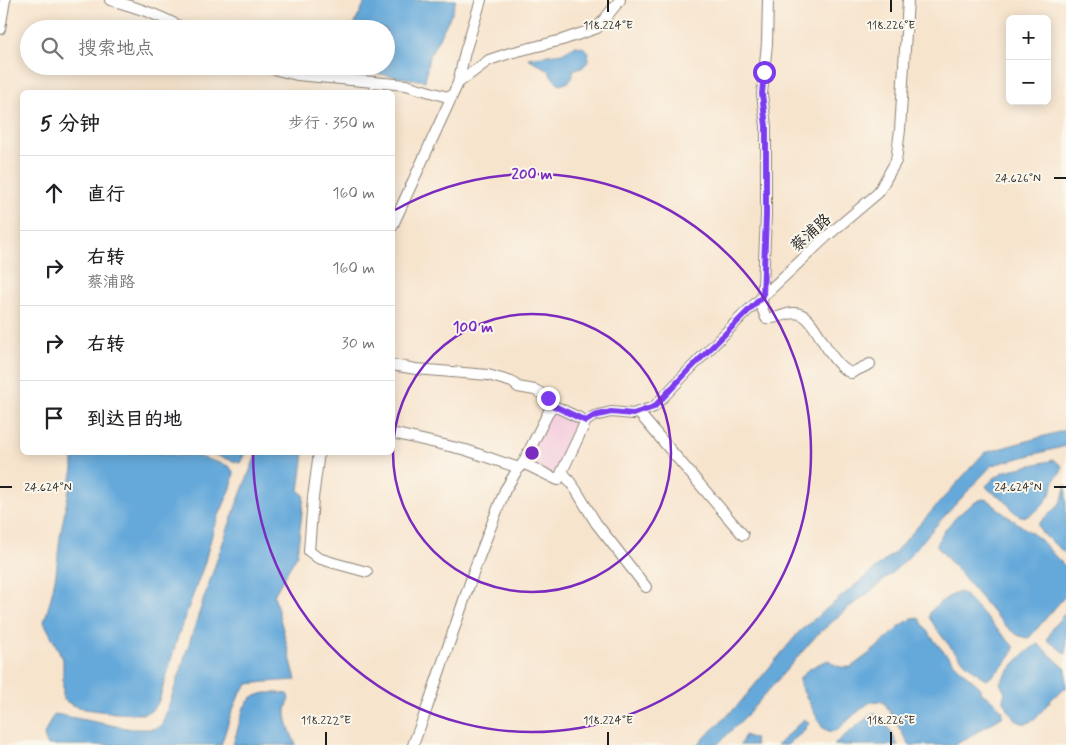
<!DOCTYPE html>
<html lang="zh">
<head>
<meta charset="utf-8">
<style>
	body { margin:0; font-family:Mynerve,"LXGW WenKai TC",sans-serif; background:#f6f6f6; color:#202124 }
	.controls { position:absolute; right:15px; top:15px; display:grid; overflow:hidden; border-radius:8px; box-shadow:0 2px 12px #0003 }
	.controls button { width:45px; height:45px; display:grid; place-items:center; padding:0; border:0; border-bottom:1px solid #e0e0e0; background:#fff; color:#202124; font:25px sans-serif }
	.stop { position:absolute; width:15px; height:15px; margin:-11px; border:4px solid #7c3aed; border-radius:50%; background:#fff }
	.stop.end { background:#7c3aed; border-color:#fff; box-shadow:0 1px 5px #0008 }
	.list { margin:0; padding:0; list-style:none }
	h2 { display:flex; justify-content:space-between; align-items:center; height:65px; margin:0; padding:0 20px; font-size:21px }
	h2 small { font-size:16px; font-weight:400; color:#757577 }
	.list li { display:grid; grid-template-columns:32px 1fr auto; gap:15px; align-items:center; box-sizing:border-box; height:75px; padding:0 20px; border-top:1px solid #e0e0e0 }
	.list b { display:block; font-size:19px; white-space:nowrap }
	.list p { margin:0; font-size:16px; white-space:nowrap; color:#757577 }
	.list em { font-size:16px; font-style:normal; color:#757577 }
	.icon { flex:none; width:28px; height:28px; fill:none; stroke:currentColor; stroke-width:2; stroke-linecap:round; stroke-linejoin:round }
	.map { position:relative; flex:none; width:1066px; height:745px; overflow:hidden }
	.search { position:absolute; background:#fff; box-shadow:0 2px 12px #0003; left:20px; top:20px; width:375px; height:55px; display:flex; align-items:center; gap:12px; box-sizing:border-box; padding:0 18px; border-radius:28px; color:#757577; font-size:19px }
	.panel { position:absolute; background:#fff; box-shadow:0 2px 12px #0003; left:20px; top:90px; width:375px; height:365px; border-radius:8px }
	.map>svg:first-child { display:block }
</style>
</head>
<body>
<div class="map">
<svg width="1066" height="745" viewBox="0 0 1066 745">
	<rect width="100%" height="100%" fill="#fbf7ec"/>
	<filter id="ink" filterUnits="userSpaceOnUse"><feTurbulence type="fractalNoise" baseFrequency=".02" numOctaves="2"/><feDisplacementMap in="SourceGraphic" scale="10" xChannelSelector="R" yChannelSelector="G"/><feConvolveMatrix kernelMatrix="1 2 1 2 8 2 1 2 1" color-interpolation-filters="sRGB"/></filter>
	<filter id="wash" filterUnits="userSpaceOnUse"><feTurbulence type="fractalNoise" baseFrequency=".0096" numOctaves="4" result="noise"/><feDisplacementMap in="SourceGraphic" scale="20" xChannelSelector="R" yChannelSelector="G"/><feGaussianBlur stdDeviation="1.12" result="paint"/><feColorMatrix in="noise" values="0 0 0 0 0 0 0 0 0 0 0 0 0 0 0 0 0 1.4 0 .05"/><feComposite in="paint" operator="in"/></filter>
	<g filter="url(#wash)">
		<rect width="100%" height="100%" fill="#f7e4cd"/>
		<!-- built -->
		<path fill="#f4cfde" d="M552 405 586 421 558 480 523 463Z"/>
		<!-- water -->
		<path fill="#65a9da" stroke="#40627b" d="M366 0H456L452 13 429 57 425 81 373 73 353 66H386V29H352Z
			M576 46 583 47 588 52 589 60 582 68 574 69C572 81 571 82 559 85L553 78 548 70 528 58 562 53Z
			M1066 430V446L992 465 940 521 906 560 875 588 848 608 816 636 747 715 717 745H697L738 705 800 631 894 553 984 453Z
			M157 452 173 455H194L229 466 234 473 231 488 214 527 204 565 178 636 159 701 151 711 142 714 115 713 85 709 72 705 63 699V659L44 622 50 602 56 574 60 537 73 469V457L77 453Z
			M208 453H245L240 463Z
			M257 453H304L299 491 304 495 297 555 274 595 296 680 266 682 248 684 240 693 231 714 221 745H47L44 735 50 721 55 714 131 729H152L161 726 167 711C196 624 222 537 257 453Z
			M1054 460 1062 466C1062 473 1058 474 1055 479 1052 484 1053 490 1050 494 1046 502 1031 520 1021 516 1014 514 1009 505 1004 500 999 495 989 492 986 486L993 479 1005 471Z
			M1066 485V554L1042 533 1038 525C1044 516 1056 511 1061 501 1064 496 1064 490 1066 485Z
			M983 499 988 500 1003 513 1040 539 1054 555 1066 567V595L1029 638C1016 638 1005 625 997 617L937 546C938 532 969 502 983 499Z
			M960 592 964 594 1014 647C1013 658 996 673 987 680 966 667 941 638 929 617L930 612C937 604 949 595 960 592Z
			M1066 612V654L1047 640 1054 626Z
			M916 618 920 619C932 642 960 670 980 687V692L991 699 1003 711 1002 717 955 745H909L887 707 883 702C879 701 875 701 871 702 860 708 847 722 837 730 830 733 828 731 822 727L800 685C800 682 799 680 801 677 804 670 822 662 829 660 836 667 841 668 851 667 862 659 873 651 883 642 894 633 902 621 916 618Z
			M1038 644 1066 669V688C1062 691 1057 694 1054 697 1041 709 1028 739 1010 713 1007 708 1006 703 1003 699L1005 693 1000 683C1006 672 1027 649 1038 644Z
			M265 693H279L288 694C290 702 287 703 286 710 285 720 292 736 296 745H233L244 707 252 697Z
			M873 713C885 715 892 735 898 745H833Z
			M804 719 809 723 803 732 787 745H777Z
			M745 735 751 738H754L756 745H740Z"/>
	</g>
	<g filter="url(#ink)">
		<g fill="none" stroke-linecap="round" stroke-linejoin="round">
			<!-- minor casing -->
			<g stroke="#8a8074" stroke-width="12">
				<path id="minor" d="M110 0C136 7 161 15 184 29
					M768 0 767 43 762 94 766 126V215L762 308 766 318C778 320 788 310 800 314 817 319 828 364 851 373L870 364
					M0 29 5 0
					M261 66 297 75 406 85 451 98
					M458 83 489 60 510 53 562 40 597 28 620 0
					M392 227 458 83 465 52 481 0
					M392 365 416 369 488 375 512 382 518 387 535 390 548 397 552 405 586 421 558 480 523 463 552 405
					M638 412 743 535
					M586 421 594 416 611 412 633 414 654 407 688 371 742 316 826 237 878 193 896 161 900 130 908 0
					M392 433 466 450 519 468
					M319 452 313 498 309 551 318 558 334 563 367 572
					M562 471 576 490 596 523 646 587
					M413 745 427 708 476 565 505 490 516 472 523 463"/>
			</g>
			<!-- minor -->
			<use href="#minor" stroke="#fff" stroke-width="10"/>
		</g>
	</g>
	<g fill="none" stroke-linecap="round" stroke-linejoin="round" filter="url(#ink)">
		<!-- route -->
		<path stroke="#7c3aed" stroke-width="6" d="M548 398 552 405 586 421 594 416 611 412 633 414 654 407 688 371 763 296 766 215V126L762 94 764 72"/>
	</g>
	<!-- ticks -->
	<path fill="none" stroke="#1c1c1c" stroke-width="2" d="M608 0V12M891 0V12M1054 178H1066M0 487H12M1054 487H1066M326 732V745M608 732V745M891 732V745"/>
	<!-- distance rings -->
	<g fill="none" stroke="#7b2cbf" stroke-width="2.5">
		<circle cx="532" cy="453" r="139"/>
		<path d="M395 210A279 279 0 1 1 253 453"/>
	</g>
	<g text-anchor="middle" stroke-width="4" stroke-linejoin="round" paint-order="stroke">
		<!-- street labels -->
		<g font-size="16" fill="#1c1c1c" stroke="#fbf7ec">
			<text transform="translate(810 232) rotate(-42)" y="6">蔡浦路</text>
		</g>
	</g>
	<g font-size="12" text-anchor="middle" fill="#1c1c1c" stroke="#fbf7ec" stroke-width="4" stroke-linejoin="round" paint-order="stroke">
		<text x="608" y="29">118.224°E</text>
		<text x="891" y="29">118.226°E</text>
		<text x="1018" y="182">24.626°N</text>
		<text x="48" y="491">24.624°N</text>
		<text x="1018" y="491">24.624°N</text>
		<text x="326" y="724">118.222°E</text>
		<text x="608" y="724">118.224°E</text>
		<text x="891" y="724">118.226°E</text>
	</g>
	<circle cx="532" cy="453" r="8" fill="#7b2cbf" stroke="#fbf7ec" stroke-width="2.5"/>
	<g font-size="15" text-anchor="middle" font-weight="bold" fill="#7b2cbf" stroke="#fbf7ec" stroke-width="4" stroke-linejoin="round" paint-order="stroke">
		<text x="532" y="179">200 m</text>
		<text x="473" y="332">100 m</text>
	</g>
</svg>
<div class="controls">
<button>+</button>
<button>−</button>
</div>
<div class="stop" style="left:764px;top:72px"></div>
<div class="stop end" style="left:548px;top:398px"></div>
<div class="search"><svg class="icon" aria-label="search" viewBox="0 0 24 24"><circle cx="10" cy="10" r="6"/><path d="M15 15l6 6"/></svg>搜索地点</div>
<section class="panel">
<h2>5 分钟<small>步行 · 350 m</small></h2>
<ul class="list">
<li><svg class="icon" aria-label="ahead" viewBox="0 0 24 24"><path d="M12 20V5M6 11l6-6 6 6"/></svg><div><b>直行</b></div><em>160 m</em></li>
<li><svg class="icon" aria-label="right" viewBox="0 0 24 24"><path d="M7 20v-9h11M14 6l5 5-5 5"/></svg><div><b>右转</b><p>蔡浦路</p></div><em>160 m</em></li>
<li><svg class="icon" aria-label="right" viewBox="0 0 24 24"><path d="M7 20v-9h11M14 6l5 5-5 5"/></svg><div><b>右转</b></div><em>30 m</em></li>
<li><svg class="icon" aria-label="arrive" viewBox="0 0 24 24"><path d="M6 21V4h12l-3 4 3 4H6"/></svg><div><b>到达目的地</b></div></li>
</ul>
</section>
</div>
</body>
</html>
